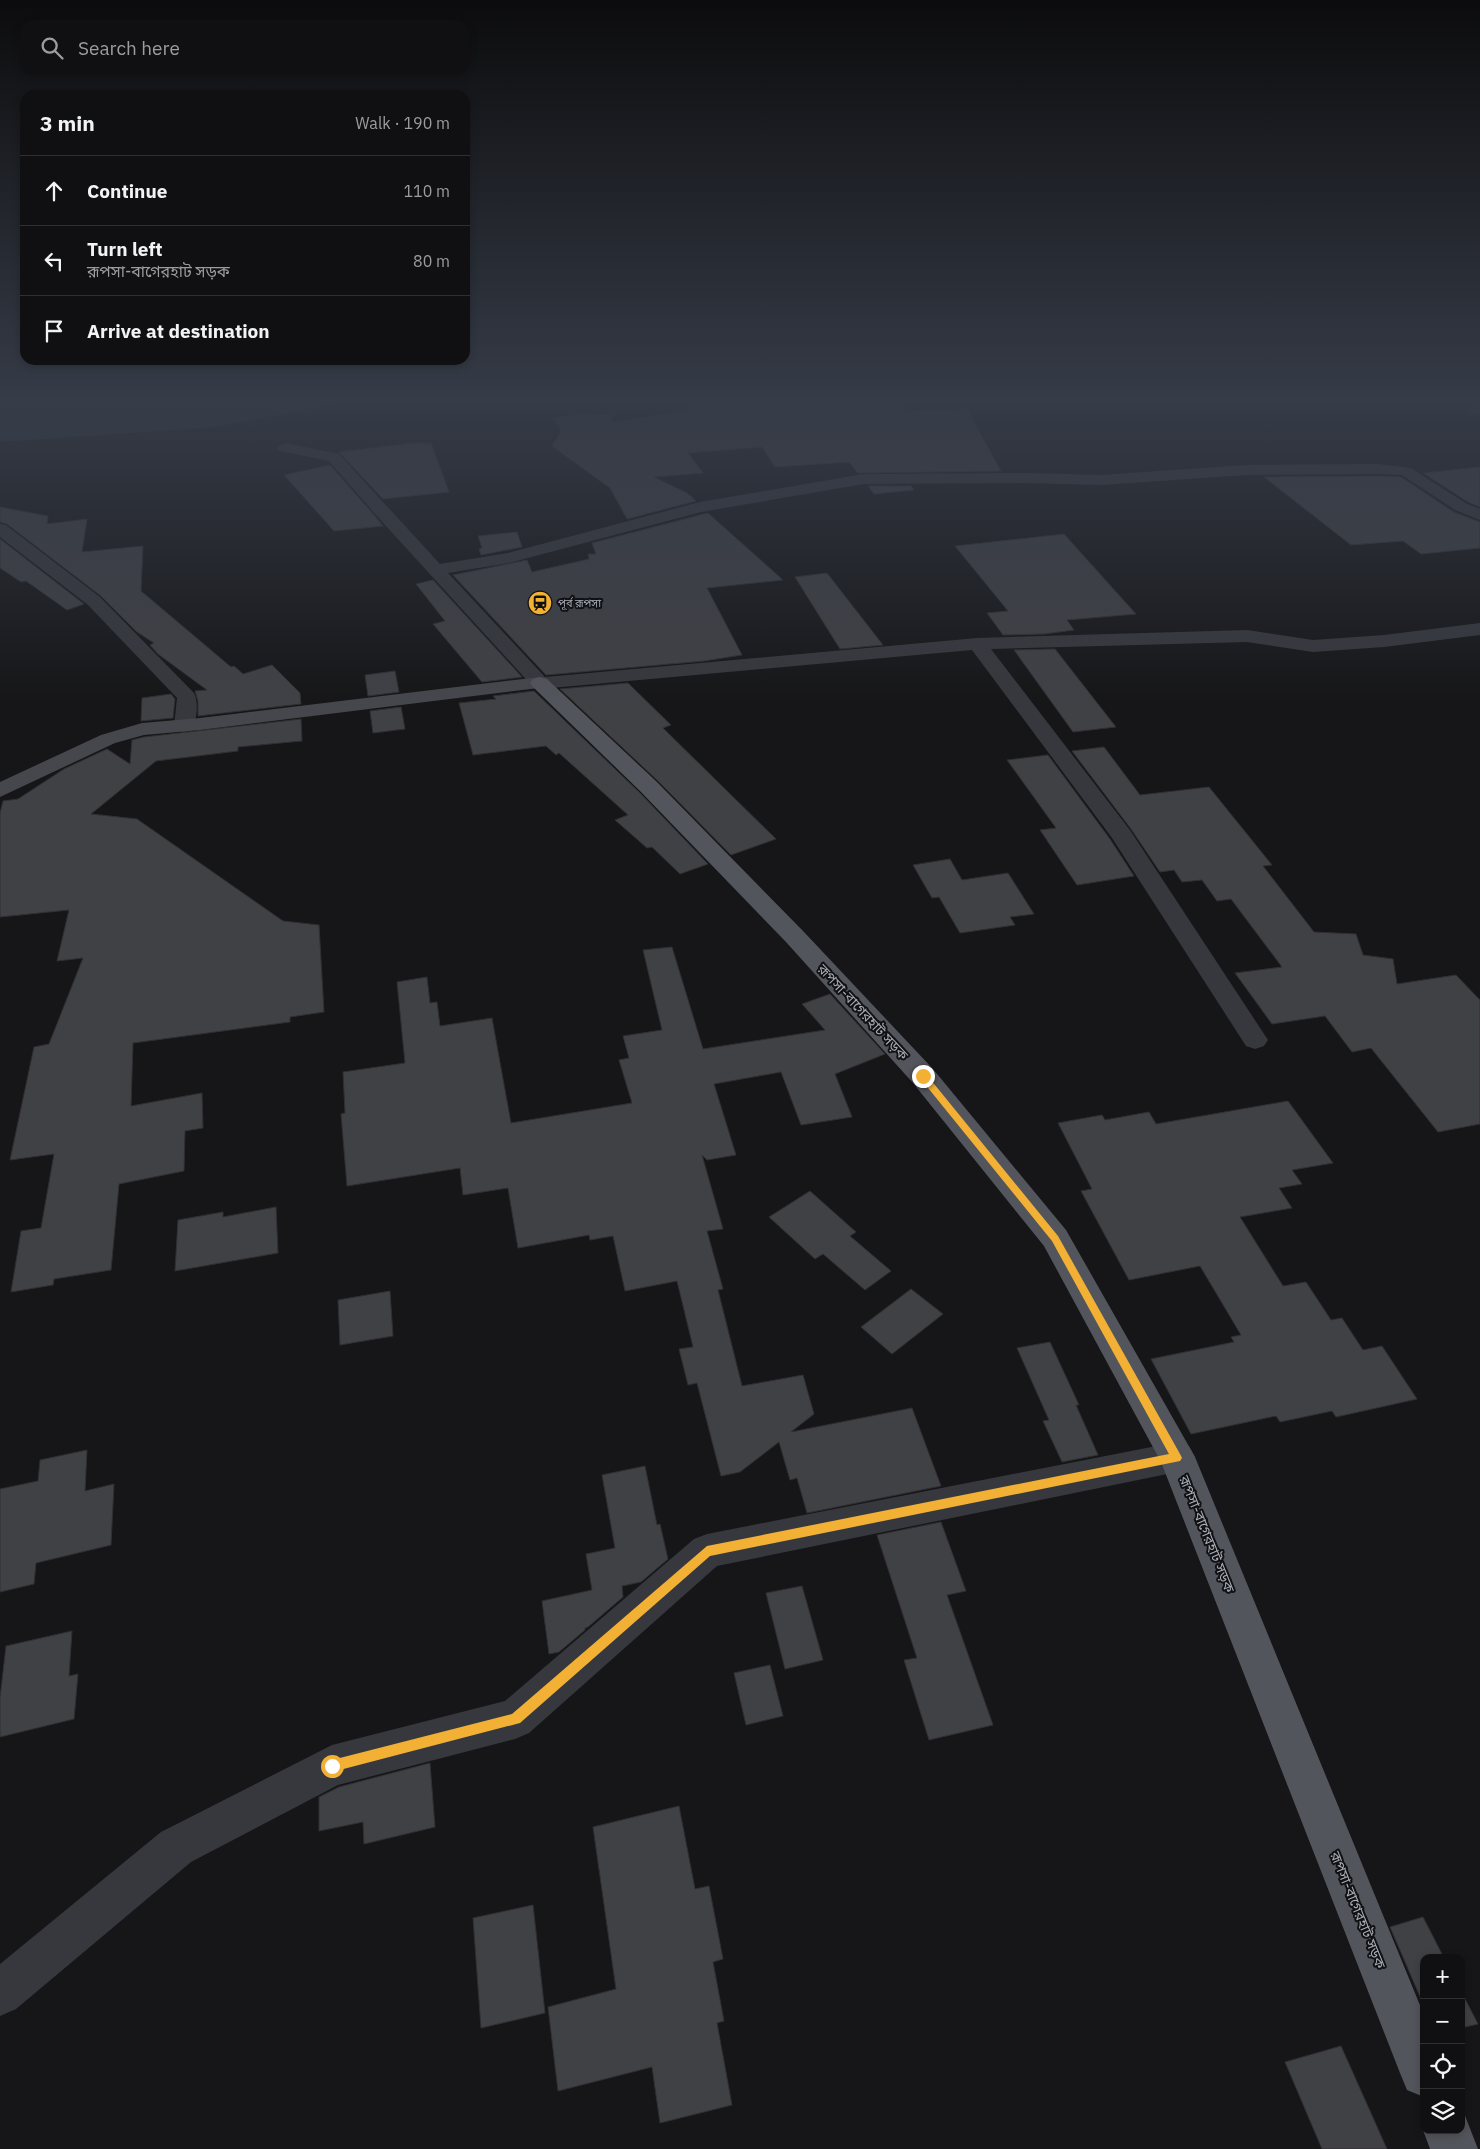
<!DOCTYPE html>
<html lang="en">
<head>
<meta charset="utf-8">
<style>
	body { margin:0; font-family:"IBM Plex Sans","Noto Sans Bengali",sans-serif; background:#19191b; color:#f1f3f6 }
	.controls { position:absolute; right:15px; bottom:15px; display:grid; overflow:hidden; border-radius:10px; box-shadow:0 2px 8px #0003 }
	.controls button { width:45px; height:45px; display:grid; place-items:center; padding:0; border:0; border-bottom:1px solid #303032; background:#101012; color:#f1f3f6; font:25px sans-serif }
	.stop { position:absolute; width:15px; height:15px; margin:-11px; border:4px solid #f2b134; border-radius:50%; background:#fff }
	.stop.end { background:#f2b134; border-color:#fff; box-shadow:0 1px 5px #0008 }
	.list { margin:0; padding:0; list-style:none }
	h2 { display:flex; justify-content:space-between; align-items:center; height:65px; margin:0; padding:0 20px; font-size:21px }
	h2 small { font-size:16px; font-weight:400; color:#9c9d9f }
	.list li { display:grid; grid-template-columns:32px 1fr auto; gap:15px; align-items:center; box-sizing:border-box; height:70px; padding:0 20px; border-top:1px solid #303032 }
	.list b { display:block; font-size:19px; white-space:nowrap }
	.list p { margin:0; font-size:16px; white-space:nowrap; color:#9c9d9f }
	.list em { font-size:16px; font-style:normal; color:#9c9d9f }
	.icon { flex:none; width:28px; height:28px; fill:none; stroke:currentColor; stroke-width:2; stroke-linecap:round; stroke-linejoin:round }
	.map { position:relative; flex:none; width:1480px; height:2149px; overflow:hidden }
	.search { position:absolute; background:#101012; box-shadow:0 2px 8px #0003; left:20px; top:20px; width:450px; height:55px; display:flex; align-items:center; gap:12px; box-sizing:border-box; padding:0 18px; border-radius:15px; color:#9c9d9f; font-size:19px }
	.panel { position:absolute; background:#101012; box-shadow:0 2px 8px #0003; left:20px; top:90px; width:450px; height:275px; border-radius:15px }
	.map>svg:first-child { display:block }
</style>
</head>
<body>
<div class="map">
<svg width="1480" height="2149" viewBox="0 0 1480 2149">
	<rect width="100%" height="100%" fill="#161618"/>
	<!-- water -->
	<path fill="#2c353c" d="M0 402H350L206 428 0 442Z"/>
	<!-- building -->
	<path fill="#404145" stroke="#303034" d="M754 402H900L904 411 967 409 1001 471 858 473 849 462 775 467 762 447 688 453 703 473 654 477 687 493 696 501 627 519 610 488 552 446 561 432 559 425 553 418 589 413 591 415 609 414 613 422 691 410 690 407Z
		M413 443H431L449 492 383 499 339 452Z
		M330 465 375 516 383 526 334 531 284 475Z
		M1480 467V507L1468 502 1423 473Z
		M1377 476 1401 477 1454 512 1480 522V548L1421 554 1403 541 1351 545 1264 477Z
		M868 486H911L914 490 874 494Z
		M0 507 48 516 47 524 87 519 82 552 143 546 141 591 231 667 234 666 243 674 272 665 300 693 301 704 198 716V701L195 691 207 690 158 654 150 645 154 643 137 632 101 596 7 524 0 522Z
		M708 513 783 580 707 588 742 655 704 661 546 675 453 575 527 560 532 572 589 559 588 554H596L592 543Z
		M517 532 522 547 481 555 479 549 482 548 478 536Z
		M1064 534 1136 614 1067 620 1074 630 1044 634 1003 635 987 613 1008 611 955 546Z
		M0 539 84 604 67 610 26 581 21 582 0 568Z
		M827 573 883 645 840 649 795 577Z
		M433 580 522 677 482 682 433 624 445 621 416 584Z
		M1055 649 1116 727 1073 732 1014 650Z
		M395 671 399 692 368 696 365 675Z
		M628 683 671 725 663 728 776 839 731 855 658 781 560 689Z
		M534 691 640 793 708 864 680 874 652 847 647 848 615 820 628 815 559 753 556 755 546 746 473 755 459 703 496 699 493 696Z
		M171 694 175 699 173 718 141 721 142 698Z
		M401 707 405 729 373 733 370 711Z
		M301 719 302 741 238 747V751L156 761 91 814 137 819 283 921 319 925 324 1012 290 1017V1022L133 1043 131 1106 202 1093 203 1128 185 1131 184 1171 119 1184 111 1270 54 1279 53 1285 11 1292 21 1231 41 1228 54 1154 10 1160 34 1047 49 1044 83 958 57 961 69 910 0 917V813L3 801 18 799 64 769 107 749 130 764 132 740 144 737Z
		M1104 747 1140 795 1209 787 1272 865 1263 866 1314 932 1356 934 1363 955 1393 959 1397 984 1456 975 1480 1000V1124L1438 1132 1371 1048 1352 1052 1325 1016 1272 1024 1235 973 1282 967 1231 899 1217 901 1202 880 1182 882 1174 870 1160 872 1131 829 1072 751Z
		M1048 755 1110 839 1134 876 1077 885 1040 830 1056 828 1007 760Z
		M950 859 962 880 1008 873 1034 914 1010 917 1015 925 960 933 939 897 932 898 913 865Z
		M672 947 703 1049 825 1030 802 1004 830 994 885 1054 835 1074 852 1117 801 1125 781 1072 714 1084 736 1155 707 1160 702 1155 723 1229 707 1231 723 1289 718 1290 742 1386 803 1375 814 1414 791 1432 912 1408 941 1486 807 1513 797 1478 790 1480 779 1442 740 1472 721 1476 697 1383 688 1385 679 1349 693 1347 677 1281 625 1291 613 1236 590 1240 589 1235 518 1248 508 1188 463 1195 460 1168 347 1186 341 1114 345 1113 343 1072 405 1063 397 982 427 977 430 1003 437 1002 440 1026 492 1018 511 1123 632 1103 619 1060 629 1058 623 1036 662 1030 643 950Z
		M1288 1101 1333 1163 1292 1170 1302 1184 1279 1188 1292 1208 1240 1217 1283 1286 1306 1282 1331 1320 1342 1318 1363 1350 1382 1346 1417 1399 1336 1417 1332 1411 1280 1422 1276 1416 1191 1434 1151 1359 1234 1342 1231 1337 1241 1335 1200 1266 1129 1280 1081 1191 1092 1189 1058 1123 1102 1115 1105 1120 1149 1112 1156 1124Z
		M810 1191 856 1232 850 1236 891 1271 865 1290 823 1254 815 1259 769 1217Z
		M276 1207 278 1253 175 1271 178 1220 223 1212V1217Z
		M911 1289 943 1314 892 1354 861 1327Z
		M390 1291 393 1336 340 1345 338 1300Z
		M1050 1342 1079 1405H1076L1098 1455 1062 1462 1043 1421 1049 1420 1017 1348Z
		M87 1450 85 1491 114 1484 111 1545 36 1563 34 1584 0 1592V1489L38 1481 40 1460Z
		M645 1466 657 1525 660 1524 668 1559 641 1582 622 1586 623 1597 588 1627 585 1628V1630L559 1652 549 1654 542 1601 592 1590 586 1554 615 1548 602 1475Z
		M941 1522 966 1591 947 1595 993 1725 929 1740 904 1660 917 1658 877 1535Z
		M802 1586 823 1660 785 1669 766 1593Z
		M72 1631 69 1676 78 1674 74 1719 0 1737V1698L6 1646Z
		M770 1665 783 1716 746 1725 734 1673Z
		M430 1763 435 1827 364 1844 363 1822 319 1831V1797L339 1787Z
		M679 1806 695 1889 709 1886 723 1959 713 1962 724 2021 717 2023 732 2105 660 2123 652 2067 558 2091 548 2007 616 1989 593 1827Z
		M533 1905 545 2013 481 2028 473 1918Z
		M1423 1917 1444 1958H1424V2006L1390 1927Z
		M1461 1991 1478 2024 1461 2028Z
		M1341 2046 1387 2149H1322L1285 2062Z"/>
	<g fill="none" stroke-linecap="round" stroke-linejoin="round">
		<!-- street -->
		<path fill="#37383d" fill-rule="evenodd" d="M1480 406V414H1469L1467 411 1469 408Z
			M285 443 339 454 440 564 508 553 700 502 864 474 1027 473 1101 475 1246 465 1377 464 1411 468 1467 504 1480 509V520L1455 510 1402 475 1377 474 1246 475 1101 485 1027 483 864 484 701 512 509 563 448 573 545 677 977 638 1247 630 1313 640 1384 635 1480 623V635L1384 647 1313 652 1247 642 991 649 1130 830 1268 1040 1264 1046 1255 1049 1246 1046 1112 838 972 650 540 689 533 687 376 515 329 461 280 451 277 448 280 445Z
			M0 524 6 525 100 597 194 693C199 701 197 723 191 730L184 732 177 730 174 726 177 698 88 605 0 537Z
			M1177 1442 1189 1446 1195 1457 1189 1468 1177 1472 717 1566 529 1733 515 1739 338 1785 191 1862 16 2009 0 2016V1964L161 1832 332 1745 505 1701 694 1539 707 1534Z"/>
		<!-- secondary -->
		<path fill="#45474d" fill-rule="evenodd" d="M540 677 547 679 550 683 547 687 200 730 144 735 115 743 0 797V782L101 735 142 723 200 718Z"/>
		<!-- primary -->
		<path fill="#53555c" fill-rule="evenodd" d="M540 677 547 679 657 782 804 932 933 1069 1066 1230 1195 1457 1424 2015V2097L1407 2090 1400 2073 1161 1462 1044 1246 913 1083 786 942 641 792 533 687 530 683 533 679Z
			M1461 2112 1464 2113 1478 2149H1430L1423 2130 1424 2128V2130H1461Z"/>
	</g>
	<!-- sky -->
	<linearGradient id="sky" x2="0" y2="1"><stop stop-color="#0c0c0d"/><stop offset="0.57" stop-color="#363c48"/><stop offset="1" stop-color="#363c48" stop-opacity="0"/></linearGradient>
	<rect width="1480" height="703" fill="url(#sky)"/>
	<!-- route -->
	<path fill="#f2b134" d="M920 1074H926L1058 1236 1180 1454 1182 1458 1180 1461 710 1556 520 1723 332 1772 328 1770 326 1766 328 1762 332 1760 512 1714 707 1546 1169 1454 1052 1241 920 1078Z"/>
	<!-- icons -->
	<defs>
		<g id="station-disc" transform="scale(1.25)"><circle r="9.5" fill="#f2b134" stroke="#111113"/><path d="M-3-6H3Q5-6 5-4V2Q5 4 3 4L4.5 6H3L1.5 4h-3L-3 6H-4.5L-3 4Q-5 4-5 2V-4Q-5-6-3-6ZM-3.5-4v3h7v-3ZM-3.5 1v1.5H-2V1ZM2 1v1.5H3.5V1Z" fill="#111"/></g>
	</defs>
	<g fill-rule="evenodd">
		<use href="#station-disc" x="540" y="603"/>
	</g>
	<g text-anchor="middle" stroke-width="4" stroke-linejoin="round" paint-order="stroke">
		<!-- far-poi labels -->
		<g font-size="11" fill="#a8adb8" stroke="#111113" text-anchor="start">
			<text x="558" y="607">পূর্ব রূপসা</text>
		</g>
		<!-- street labels -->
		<g font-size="14" fill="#a8adb8" stroke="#111113">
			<text transform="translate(863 1012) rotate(47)" y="5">রূপসা-বাগেরহাট সড়ক</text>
			<text transform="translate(1207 1534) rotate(68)" y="5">রূপসা-বাগেরহাট সড়ক</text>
			<text transform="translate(1358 1910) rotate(68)" y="5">রূপসা-বাগেরহাট সড়ক</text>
		</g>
	</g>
</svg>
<div class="controls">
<button>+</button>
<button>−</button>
<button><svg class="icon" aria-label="locate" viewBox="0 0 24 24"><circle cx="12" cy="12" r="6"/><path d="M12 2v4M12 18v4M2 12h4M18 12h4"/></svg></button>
<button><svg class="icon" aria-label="layers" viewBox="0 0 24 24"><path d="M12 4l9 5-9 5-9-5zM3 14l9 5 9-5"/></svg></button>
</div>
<div class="stop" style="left:332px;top:1766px"></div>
<div class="stop end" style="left:923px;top:1076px"></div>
<div class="search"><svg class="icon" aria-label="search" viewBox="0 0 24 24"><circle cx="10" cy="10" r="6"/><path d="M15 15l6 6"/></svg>Search here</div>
<section class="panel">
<h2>3 min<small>Walk · 190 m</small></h2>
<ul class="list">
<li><svg class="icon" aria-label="ahead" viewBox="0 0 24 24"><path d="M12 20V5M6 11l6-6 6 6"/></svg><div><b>Continue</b></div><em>110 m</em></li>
<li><svg class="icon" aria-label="left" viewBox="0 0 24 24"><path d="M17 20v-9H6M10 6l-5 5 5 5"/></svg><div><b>Turn left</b><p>রূপসা-বাগেরহাট সড়ক</p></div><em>80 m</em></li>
<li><svg class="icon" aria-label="arrive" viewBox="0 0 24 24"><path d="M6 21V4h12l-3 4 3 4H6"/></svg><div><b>Arrive at destination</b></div></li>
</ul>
</section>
</div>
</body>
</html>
